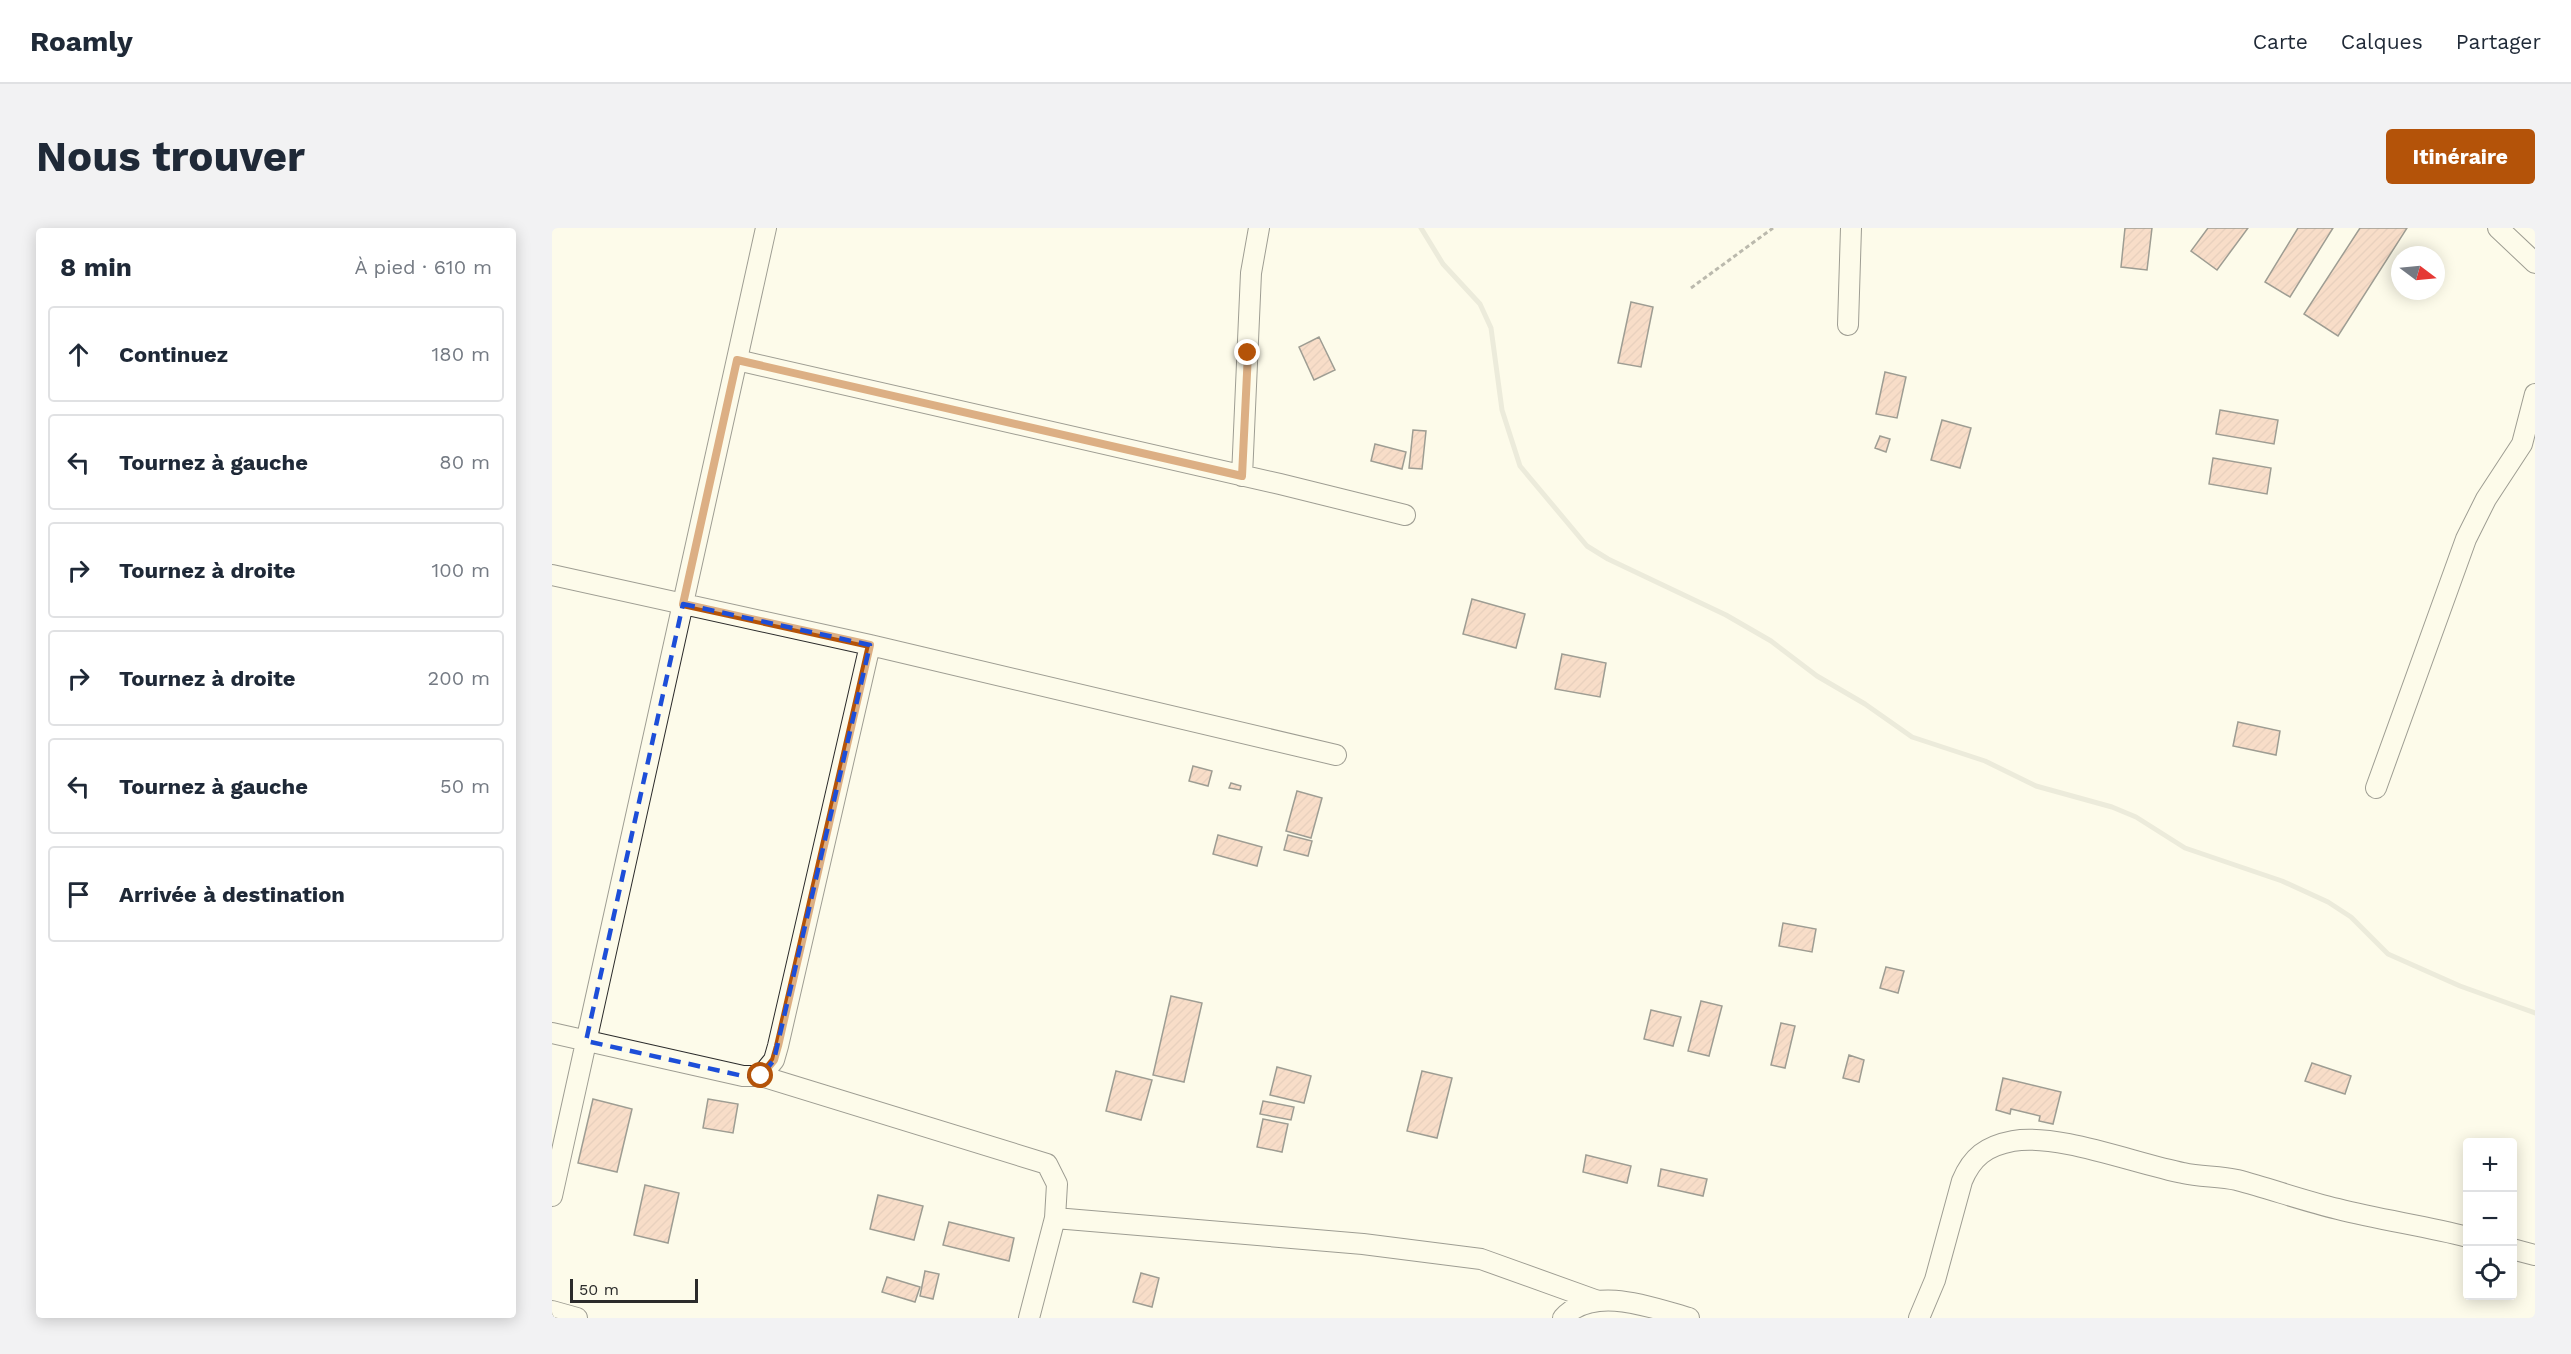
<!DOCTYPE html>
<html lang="fr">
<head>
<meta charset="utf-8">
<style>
	body { margin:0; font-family:"Work Sans",sans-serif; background:#f2f2f3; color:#1f2937 }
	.controls { position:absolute; right:18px; bottom:18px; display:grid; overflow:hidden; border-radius:6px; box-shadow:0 3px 15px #0003 }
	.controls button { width:54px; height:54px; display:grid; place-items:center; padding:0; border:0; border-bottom:2px solid #e0e1e3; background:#fff; color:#1f2937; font:30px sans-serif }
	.compass { position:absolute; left:1839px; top:18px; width:54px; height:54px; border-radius:50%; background:#fff; box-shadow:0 3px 15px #0003; rotate:106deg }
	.scale { position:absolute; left:18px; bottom:15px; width:128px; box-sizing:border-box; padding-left:6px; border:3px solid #2b2b2b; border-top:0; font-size:16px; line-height:21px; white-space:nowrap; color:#2b2b2b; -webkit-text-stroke:4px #fdfbea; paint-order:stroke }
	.stop { position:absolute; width:18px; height:18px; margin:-14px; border:4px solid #b45309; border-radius:50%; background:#fff }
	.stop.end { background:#b45309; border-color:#fff; box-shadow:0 2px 6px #0008 }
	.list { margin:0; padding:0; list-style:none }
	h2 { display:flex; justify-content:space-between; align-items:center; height:78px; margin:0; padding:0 24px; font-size:26px }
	h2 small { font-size:20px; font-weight:400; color:#747a83 }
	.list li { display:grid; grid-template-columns:39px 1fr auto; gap:18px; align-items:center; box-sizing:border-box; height:96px; margin:0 12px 12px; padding:0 12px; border:2px solid #e0e1e3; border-radius:6px }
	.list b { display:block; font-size:22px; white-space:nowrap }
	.list em { font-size:20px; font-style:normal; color:#747a83 }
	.icon { flex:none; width:33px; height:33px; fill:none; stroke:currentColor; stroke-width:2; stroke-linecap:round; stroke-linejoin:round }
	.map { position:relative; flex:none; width:1983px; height:1090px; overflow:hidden; border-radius:6px }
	header { display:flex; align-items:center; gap:36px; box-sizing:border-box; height:84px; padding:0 30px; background:#fff; border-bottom:2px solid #e0e1e3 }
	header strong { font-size:28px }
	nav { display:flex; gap:33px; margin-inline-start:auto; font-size:21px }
	.intro { display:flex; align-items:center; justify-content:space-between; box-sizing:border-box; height:144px; padding:0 36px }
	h1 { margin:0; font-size:42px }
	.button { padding:15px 27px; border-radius:6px; background:#b45309; color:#fff; font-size:21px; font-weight:700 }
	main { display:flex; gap:36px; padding:0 36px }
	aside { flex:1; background:#fff; border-radius:6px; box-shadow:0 3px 15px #0003 }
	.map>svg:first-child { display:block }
</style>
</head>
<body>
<header>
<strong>Roamly</strong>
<nav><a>Carte</a><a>Calques</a><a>Partager</a></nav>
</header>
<div class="intro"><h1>Nous trouver</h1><a class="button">Itinéraire</a></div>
<main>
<aside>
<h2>8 min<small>À pied · 610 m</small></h2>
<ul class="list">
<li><svg class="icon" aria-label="ahead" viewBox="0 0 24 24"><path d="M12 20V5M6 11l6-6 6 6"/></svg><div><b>Continuez</b></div><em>180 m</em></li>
<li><svg class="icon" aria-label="left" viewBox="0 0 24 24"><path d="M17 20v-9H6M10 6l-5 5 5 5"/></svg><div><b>Tournez à gauche</b></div><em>80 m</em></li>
<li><svg class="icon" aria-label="right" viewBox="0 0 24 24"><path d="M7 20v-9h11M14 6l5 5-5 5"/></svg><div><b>Tournez à droite</b></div><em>100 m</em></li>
<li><svg class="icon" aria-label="right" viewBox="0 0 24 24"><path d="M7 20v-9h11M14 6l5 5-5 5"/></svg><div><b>Tournez à droite</b></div><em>200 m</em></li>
<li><svg class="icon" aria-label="left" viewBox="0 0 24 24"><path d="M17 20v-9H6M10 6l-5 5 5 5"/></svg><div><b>Tournez à gauche</b></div><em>50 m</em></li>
<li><svg class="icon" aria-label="arrive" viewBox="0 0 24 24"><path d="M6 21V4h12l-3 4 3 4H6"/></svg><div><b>Arrivée à destination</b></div></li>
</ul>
</aside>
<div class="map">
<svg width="1983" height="1090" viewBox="0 0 1983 1090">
	<defs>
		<pattern id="building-hatch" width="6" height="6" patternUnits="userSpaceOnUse" patternTransform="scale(1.5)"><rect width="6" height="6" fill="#f2b8a0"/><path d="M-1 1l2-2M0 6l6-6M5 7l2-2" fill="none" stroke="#d09e8a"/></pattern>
	</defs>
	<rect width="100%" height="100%" fill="#fdfbea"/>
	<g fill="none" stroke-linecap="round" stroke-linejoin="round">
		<!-- stream -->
		<path stroke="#d8d7c9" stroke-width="5" d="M869 0 891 36 928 76 939 100 950 182 968 238 1035 318 1056 331 1174 387 1219 413 1265 448 1313 476 1360 509 1433 533 1484 558 1560 579 1584 589 1633 620 1730 653 1776 674 1799 689 1836 726 1908 758 1983 785"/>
	</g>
	<!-- building -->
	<path fill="url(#building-hatch)" stroke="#2b2b2b" stroke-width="1.5" d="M1573 0H1600L1595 42 1569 39Z
		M1656 0H1696L1665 42 1639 23Z
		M1746 0H1781L1738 69 1713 54Z
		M1808 0H1855L1786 108 1752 86Z
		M1079 74 1101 79 1089 139 1066 135Z
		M767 109 783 142 762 152 747 119Z
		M1333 144 1354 149 1345 190 1324 186Z
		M1668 182 1726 192 1722 216 1664 206Z
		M1390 192 1419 200 1408 240 1379 232Z
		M861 202 874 203 870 241 857 240Z
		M1328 208 1338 211 1334 224 1323 220Z
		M823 216 854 224 850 241 819 233Z
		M1661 230 1719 240 1715 266 1657 256Z
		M920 371 973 386 964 420 911 406Z
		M1010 426 1054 435 1048 469 1003 461Z
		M1686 494 1728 503 1724 527 1681 518Z
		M641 538 660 543 656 558 637 553Z
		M679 555 689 558 688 562 677 560Z
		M745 563 770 570 759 610 734 603Z
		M666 607 710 619 705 638 661 626Z
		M736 607 760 613 756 628 732 622Z
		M1231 695 1264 701 1260 724 1227 718Z
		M1334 739 1352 743 1346 765 1328 760Z
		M619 768 650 775 632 854 601 847Z
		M1149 773 1170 778 1157 828 1136 823Z
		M1099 782 1129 789 1121 818 1092 811Z
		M1229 795 1243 798 1233 840 1219 837Z
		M1297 827 1312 832 1307 854 1291 850Z
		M1760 835 1799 848 1793 866 1753 853Z
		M725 839 759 848 752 875 718 867Z
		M564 843 600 852 589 892 554 883Z
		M870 843 900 850 885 910 855 903Z
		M1451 850 1509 864 1501 896 1487 893 1488 888 1459 881 1458 886 1444 882Z
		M41 871 80 881 65 944 26 935Z
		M156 871 186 876 181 905 151 900Z
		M711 873 742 879 739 892 708 886Z
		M711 891 736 896 730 924 705 919Z
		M1034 927 1079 938 1075 955 1031 944Z
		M1109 941 1155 951 1151 968 1106 958Z
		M93 957 127 965 116 1015 82 1007Z
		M326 967 371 978 362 1012 318 1001Z
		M397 994 462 1010 457 1033 391 1017Z
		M373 1043 387 1046 381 1071 368 1068Z
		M589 1045 607 1050 600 1079 581 1074Z
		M335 1049 368 1059 363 1074 330 1064Z"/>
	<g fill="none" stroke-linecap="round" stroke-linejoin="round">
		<!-- minor casing -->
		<g stroke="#2b2b2b" stroke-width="22">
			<path id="minor" d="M1946 0 1983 35
				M1296 97 1299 0
				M185 132 728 256 853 287
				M690 248 699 45 707 0
				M0 347 318 417 784 527
				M1824 560 1914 311 1934 271 1970 216 1983 166
				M0 805 191 848H209L222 832 226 818 318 417
				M209 848 495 936 505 956 503 990 477 1090
				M0 968 214 0
				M503 990 811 1016 929 1031 1046 1073
				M1960 1021 1983 1027
				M0 1083 25 1090
				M1011 1090C1041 1056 1101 1080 1137 1090
				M1367 1090 1383 1052 1410 953C1420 929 1434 918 1461 913 1506 905 1584 936 1631 945 1648 949 1667 948 1685 952 1719 961 1752 973 1786 981 1829 992 1873 998 1916 1009"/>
		</g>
		<!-- path -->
		<path stroke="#6a6964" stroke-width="3" stroke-dasharray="4.5 3" stroke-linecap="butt" d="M1139 60 1221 0"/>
		<!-- minor -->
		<use href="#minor" stroke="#fdfbea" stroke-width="20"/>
	</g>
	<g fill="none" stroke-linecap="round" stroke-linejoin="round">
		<!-- route -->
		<path stroke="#b45309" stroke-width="8" d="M209 848 222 832 226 818 318 417 131 376 185 132 690 248 696 125"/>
	</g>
	<!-- marked area -->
	<path d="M0 0H1983V1090H0ZM131 376 318 417 222 832 209 848H191L34 813Z" fill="#fdfbea" fill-opacity=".55" fill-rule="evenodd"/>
	<path fill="none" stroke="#1d4ed8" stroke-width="4.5" stroke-dasharray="12 8" stroke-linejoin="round" d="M131 376 318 417 222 832 209 848H191L34 813Z"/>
</svg>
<div class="controls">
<button>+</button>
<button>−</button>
<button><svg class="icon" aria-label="locate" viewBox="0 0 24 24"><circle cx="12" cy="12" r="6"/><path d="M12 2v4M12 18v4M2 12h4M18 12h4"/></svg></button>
</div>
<svg class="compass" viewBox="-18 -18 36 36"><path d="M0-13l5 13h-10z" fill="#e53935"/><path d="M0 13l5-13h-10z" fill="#747a83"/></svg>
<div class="scale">50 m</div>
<div class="stop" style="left:209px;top:848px"></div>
<div class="stop end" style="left:696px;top:125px"></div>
</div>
</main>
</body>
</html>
